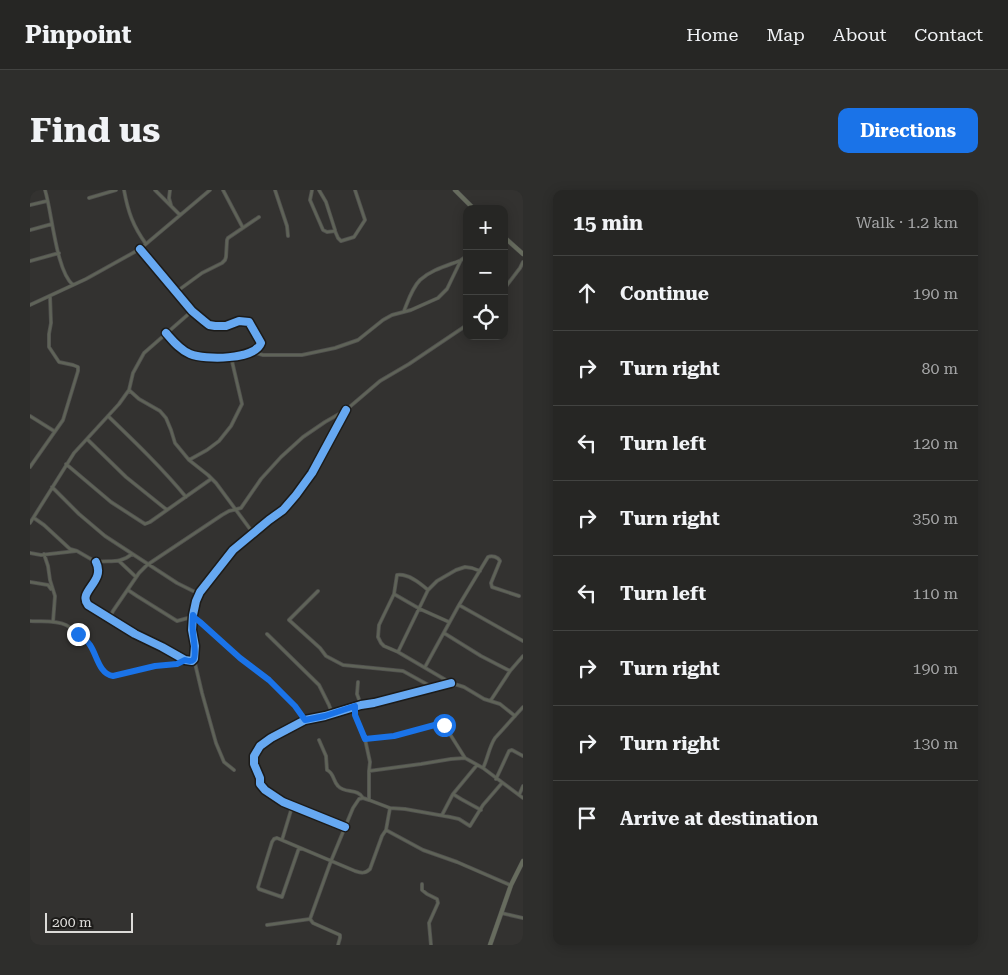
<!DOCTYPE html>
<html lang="en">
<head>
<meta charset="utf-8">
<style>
	body { margin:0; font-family:"Roboto Serif",serif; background:#2e2e2c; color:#f1f3f6 }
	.controls { position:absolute; right:15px; top:15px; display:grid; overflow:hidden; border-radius:10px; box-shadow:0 2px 12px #0003 }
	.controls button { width:45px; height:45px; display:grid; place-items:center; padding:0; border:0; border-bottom:1px solid #424341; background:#262624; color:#f1f3f6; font:25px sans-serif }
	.scale { position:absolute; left:15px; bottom:12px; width:88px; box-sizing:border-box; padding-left:5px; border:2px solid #dddcd9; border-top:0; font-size:14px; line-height:18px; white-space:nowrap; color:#dddcd9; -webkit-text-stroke:4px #1c1b19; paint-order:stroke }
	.stop { position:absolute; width:15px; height:15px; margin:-11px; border:4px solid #1a73e8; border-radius:50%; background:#fff }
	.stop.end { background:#1a73e8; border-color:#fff; box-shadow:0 1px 5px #0008 }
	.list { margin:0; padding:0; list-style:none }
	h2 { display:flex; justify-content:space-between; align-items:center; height:65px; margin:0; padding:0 20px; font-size:21px }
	h2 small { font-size:16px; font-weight:400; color:#a4a5a6 }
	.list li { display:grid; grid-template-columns:32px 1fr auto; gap:15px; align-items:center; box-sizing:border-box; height:75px; padding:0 20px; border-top:1px solid #424341 }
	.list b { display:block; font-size:19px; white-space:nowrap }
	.list em { font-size:16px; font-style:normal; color:#a4a5a6 }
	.icon { flex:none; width:28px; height:28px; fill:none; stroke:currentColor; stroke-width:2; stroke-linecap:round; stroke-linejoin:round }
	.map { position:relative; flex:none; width:493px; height:755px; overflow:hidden; border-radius:10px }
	header { display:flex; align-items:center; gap:30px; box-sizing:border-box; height:70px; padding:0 25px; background:#262624; border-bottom:1px solid #424341 }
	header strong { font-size:24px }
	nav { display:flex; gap:28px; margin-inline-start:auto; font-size:18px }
	.intro { display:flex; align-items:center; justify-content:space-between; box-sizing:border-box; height:120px; padding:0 30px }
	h1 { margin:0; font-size:35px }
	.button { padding:12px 22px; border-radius:10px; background:#1a73e8; color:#fff; font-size:18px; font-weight:700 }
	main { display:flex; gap:30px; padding:0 30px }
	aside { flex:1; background:#262624; border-radius:10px; box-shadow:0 2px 12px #0003 }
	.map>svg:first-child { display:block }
</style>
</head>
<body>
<header>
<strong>Pinpoint</strong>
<nav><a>Home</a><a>Map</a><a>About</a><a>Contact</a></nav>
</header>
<div class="intro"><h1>Find us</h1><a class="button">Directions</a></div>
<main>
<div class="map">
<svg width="493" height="755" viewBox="0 0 493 755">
	<rect width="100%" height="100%" fill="#333230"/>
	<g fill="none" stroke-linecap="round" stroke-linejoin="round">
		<!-- minor casing -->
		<g stroke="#51514f" stroke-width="4">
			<path id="minor" d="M15 0C22 22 26 81 43 95
				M94 0C98 22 103 36 116 54
				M125 0 150 25
				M140 0 139 8 141 15
				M193 0 213 38
				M245 0 257 36 258 46
				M282 0 280 10 293 40 297 42 305 41 308 48 311 51 324 47 335 30 325 0
				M289 0 296 12 305 40
				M59 8 86 0
				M0 15 17 11
				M0 40 22 34
				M110 59 162 121 174 131 179 135 185 136H196L209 131 219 132 231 153C225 170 175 170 160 164 150 160 143 151 136 143
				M0 71 29 63
				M474 99 490 78 493 72
				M146 102 172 83 192 73 195 70 196 67 197 50 198 48 229 27
				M0 115 56 89 110 59 180 0
				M374 121C378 111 382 98 390 90 401 80 416 76 429 71
				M223 162 233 165H272L305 158 328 150 353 130 362 125 381 120 408 108 417 99 431 70 437 66
				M99 200 109 209 130 221 136 228 141 240 145 253 159 270 178 285 186 293 223 343
				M0 226 24 241
				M78 226C105 252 132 278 156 307
				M57 249 96 287 137 320
				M159 270 177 260 189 251 201 236 212 214 201 167
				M36 274 81 312 115 334 120 332 181 289
				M0 277 33 230 48 181V177L43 175 29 172 19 157V144L21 133 20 106
				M22 297 49 324 75 346 147 393 169 404
				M4 328 14 335 40 359 47 361 66 372C80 370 90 374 102 364
				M0 333 44 263 89 214 99 200 103 183 114 163 162 121
				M0 363 11 365 46 361
				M14 364 18 376 20 390 25 406 23 432
				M89 371 106 387
				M66 372C76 392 47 401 58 415L105 444 132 457 155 470 162 471 164 469 165 456 162 440 163 425 166 411 170 402 203 360 239 330 253 320 266 305 282 283 316 220
				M0 392 18 395 21 399
				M98 400 107 406 147 431 158 428 163 425 165 428 170 431 210 468 239 489 265 516 275 530
				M398 400C390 393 378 383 367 385L364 404 349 435 348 447 351 453 354 456 368 462 421 493 434 497 454 509 470 514 485 526
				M288 401 259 430 290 458 296 466 313 475 373 481 402 497
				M364 404 390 419 419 432
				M429 415 493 451
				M79 429 83 421 109 383 117 375 192 325 199 321 211 318 231 289 251 267 273 247 295 232 316 220 350 191 379 174 437 135
				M0 431C12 432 25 430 36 435 42 438 56 449 60 455 67 465 69 484 83 486L125 476 147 474 155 470
				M414 443 451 466 480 481
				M237 444 289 495 299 515 302 523
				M368 462 398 400 407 391 426 380 435 377 442 378 450 381
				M164 469 172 503 186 553 194 572 204 580
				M395 477 429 415 458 367C462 365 468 367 470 371L461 393 462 397 489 406
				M328 492 327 504 331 515
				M461 510 480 481 493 466
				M325 516V525L335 549 340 572 339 581V610
				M335 549 364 546 413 533 435 568 453 578 493 608
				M289 550 296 566 297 580C304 583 303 591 308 596 315 604 328 598 333 608
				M453 578C458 568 459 557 465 548L493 517
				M339 581 391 574 421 569 435 568
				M466 589 479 561 482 560 493 566
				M423 604 431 609 451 620
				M489 605 493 596
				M412 625 423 604 447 575
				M315 637 253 612 235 600 230 594V588L224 574V566L230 556 241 548 275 530 295 526 331 515 344 513 421 493
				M356 640 393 660 427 672 480 695
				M252 650 262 617
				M269 658 252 707 229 699 228 697 242 652 244 649 247 648 325 681C331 683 335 684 340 679L352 646 356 640 360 618
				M392 694V700L397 704 407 709 408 713 399 733 401 755
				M471 723 493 728
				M280 729 301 671 323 618 329 609 333 608 339 610 360 618 375 619 420 627 429 629 440 636 453 615 472 593
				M280 729 283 733 310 745V748L308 755
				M237 735 280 729"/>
		</g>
		<!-- primary casing -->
		<g stroke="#51514f" stroke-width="5">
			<path id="primary" d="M425 0 444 19
				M474 47 493 64
				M460 755 481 695 493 671"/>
		</g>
		<!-- minor -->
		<use href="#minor" stroke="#5f6358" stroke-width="2.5"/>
		<!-- primary -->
		<use href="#primary" stroke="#676c5e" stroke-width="4"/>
		<!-- cycleway casing -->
		<g stroke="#1c1b19" stroke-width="11">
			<path id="cycleway" d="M110 59 162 121 174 131 179 135 185 136H196L209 131 219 132 231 153C225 170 175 170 160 164 150 160 143 151 136 143
				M66 372C76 392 47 401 58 415L105 444 132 457 155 470 162 471 164 469 165 456 162 440 163 425 166 411 170 402 203 360 239 330 253 320 266 305 282 283 316 220
				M315 637 253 612 235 600 230 594V588L224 574V566L230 556 241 548 275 530 295 526 331 515 344 513 421 493"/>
		</g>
		<!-- cycleway -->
		<use href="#cycleway" stroke="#66a8f1" stroke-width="8"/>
	</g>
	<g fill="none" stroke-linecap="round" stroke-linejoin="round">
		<!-- route -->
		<path stroke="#1a73e8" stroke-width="6" d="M48 444C53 447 57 450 60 455 67 465 69 484 83 486L125 476 147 474 155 470C158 471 161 472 163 470 167 466 163 447 163 442 162 436 163 430 163 425L165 428 170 432 210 468 239 490 265 516 275 530 295 526 325 516V525L335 549 364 546 412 533 414 535"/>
	</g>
</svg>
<div class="controls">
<button>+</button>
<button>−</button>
<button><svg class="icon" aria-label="locate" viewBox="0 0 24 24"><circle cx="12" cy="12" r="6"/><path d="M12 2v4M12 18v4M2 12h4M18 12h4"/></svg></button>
</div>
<div class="scale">200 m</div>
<div class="stop" style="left:414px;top:535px"></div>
<div class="stop end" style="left:48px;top:444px"></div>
</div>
<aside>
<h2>15 min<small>Walk · 1.2 km</small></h2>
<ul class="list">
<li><svg class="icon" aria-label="ahead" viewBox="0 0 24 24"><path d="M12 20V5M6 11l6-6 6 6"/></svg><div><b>Continue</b></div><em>190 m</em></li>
<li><svg class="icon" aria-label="right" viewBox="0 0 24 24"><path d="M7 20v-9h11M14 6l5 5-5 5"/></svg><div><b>Turn right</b></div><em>80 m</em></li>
<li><svg class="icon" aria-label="left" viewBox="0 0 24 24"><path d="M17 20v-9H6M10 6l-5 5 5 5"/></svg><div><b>Turn left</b></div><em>120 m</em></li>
<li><svg class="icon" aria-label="right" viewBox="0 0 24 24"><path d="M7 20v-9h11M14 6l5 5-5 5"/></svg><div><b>Turn right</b></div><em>350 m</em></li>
<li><svg class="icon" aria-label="left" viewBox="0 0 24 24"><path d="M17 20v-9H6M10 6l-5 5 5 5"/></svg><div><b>Turn left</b></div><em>110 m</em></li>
<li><svg class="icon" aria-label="right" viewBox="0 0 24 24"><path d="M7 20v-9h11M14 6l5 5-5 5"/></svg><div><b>Turn right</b></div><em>190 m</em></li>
<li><svg class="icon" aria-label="right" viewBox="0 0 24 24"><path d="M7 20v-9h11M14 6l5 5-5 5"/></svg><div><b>Turn right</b></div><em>130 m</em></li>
<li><svg class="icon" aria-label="arrive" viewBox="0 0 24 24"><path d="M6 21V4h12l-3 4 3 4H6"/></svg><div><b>Arrive at destination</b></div></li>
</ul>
</aside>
</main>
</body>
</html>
